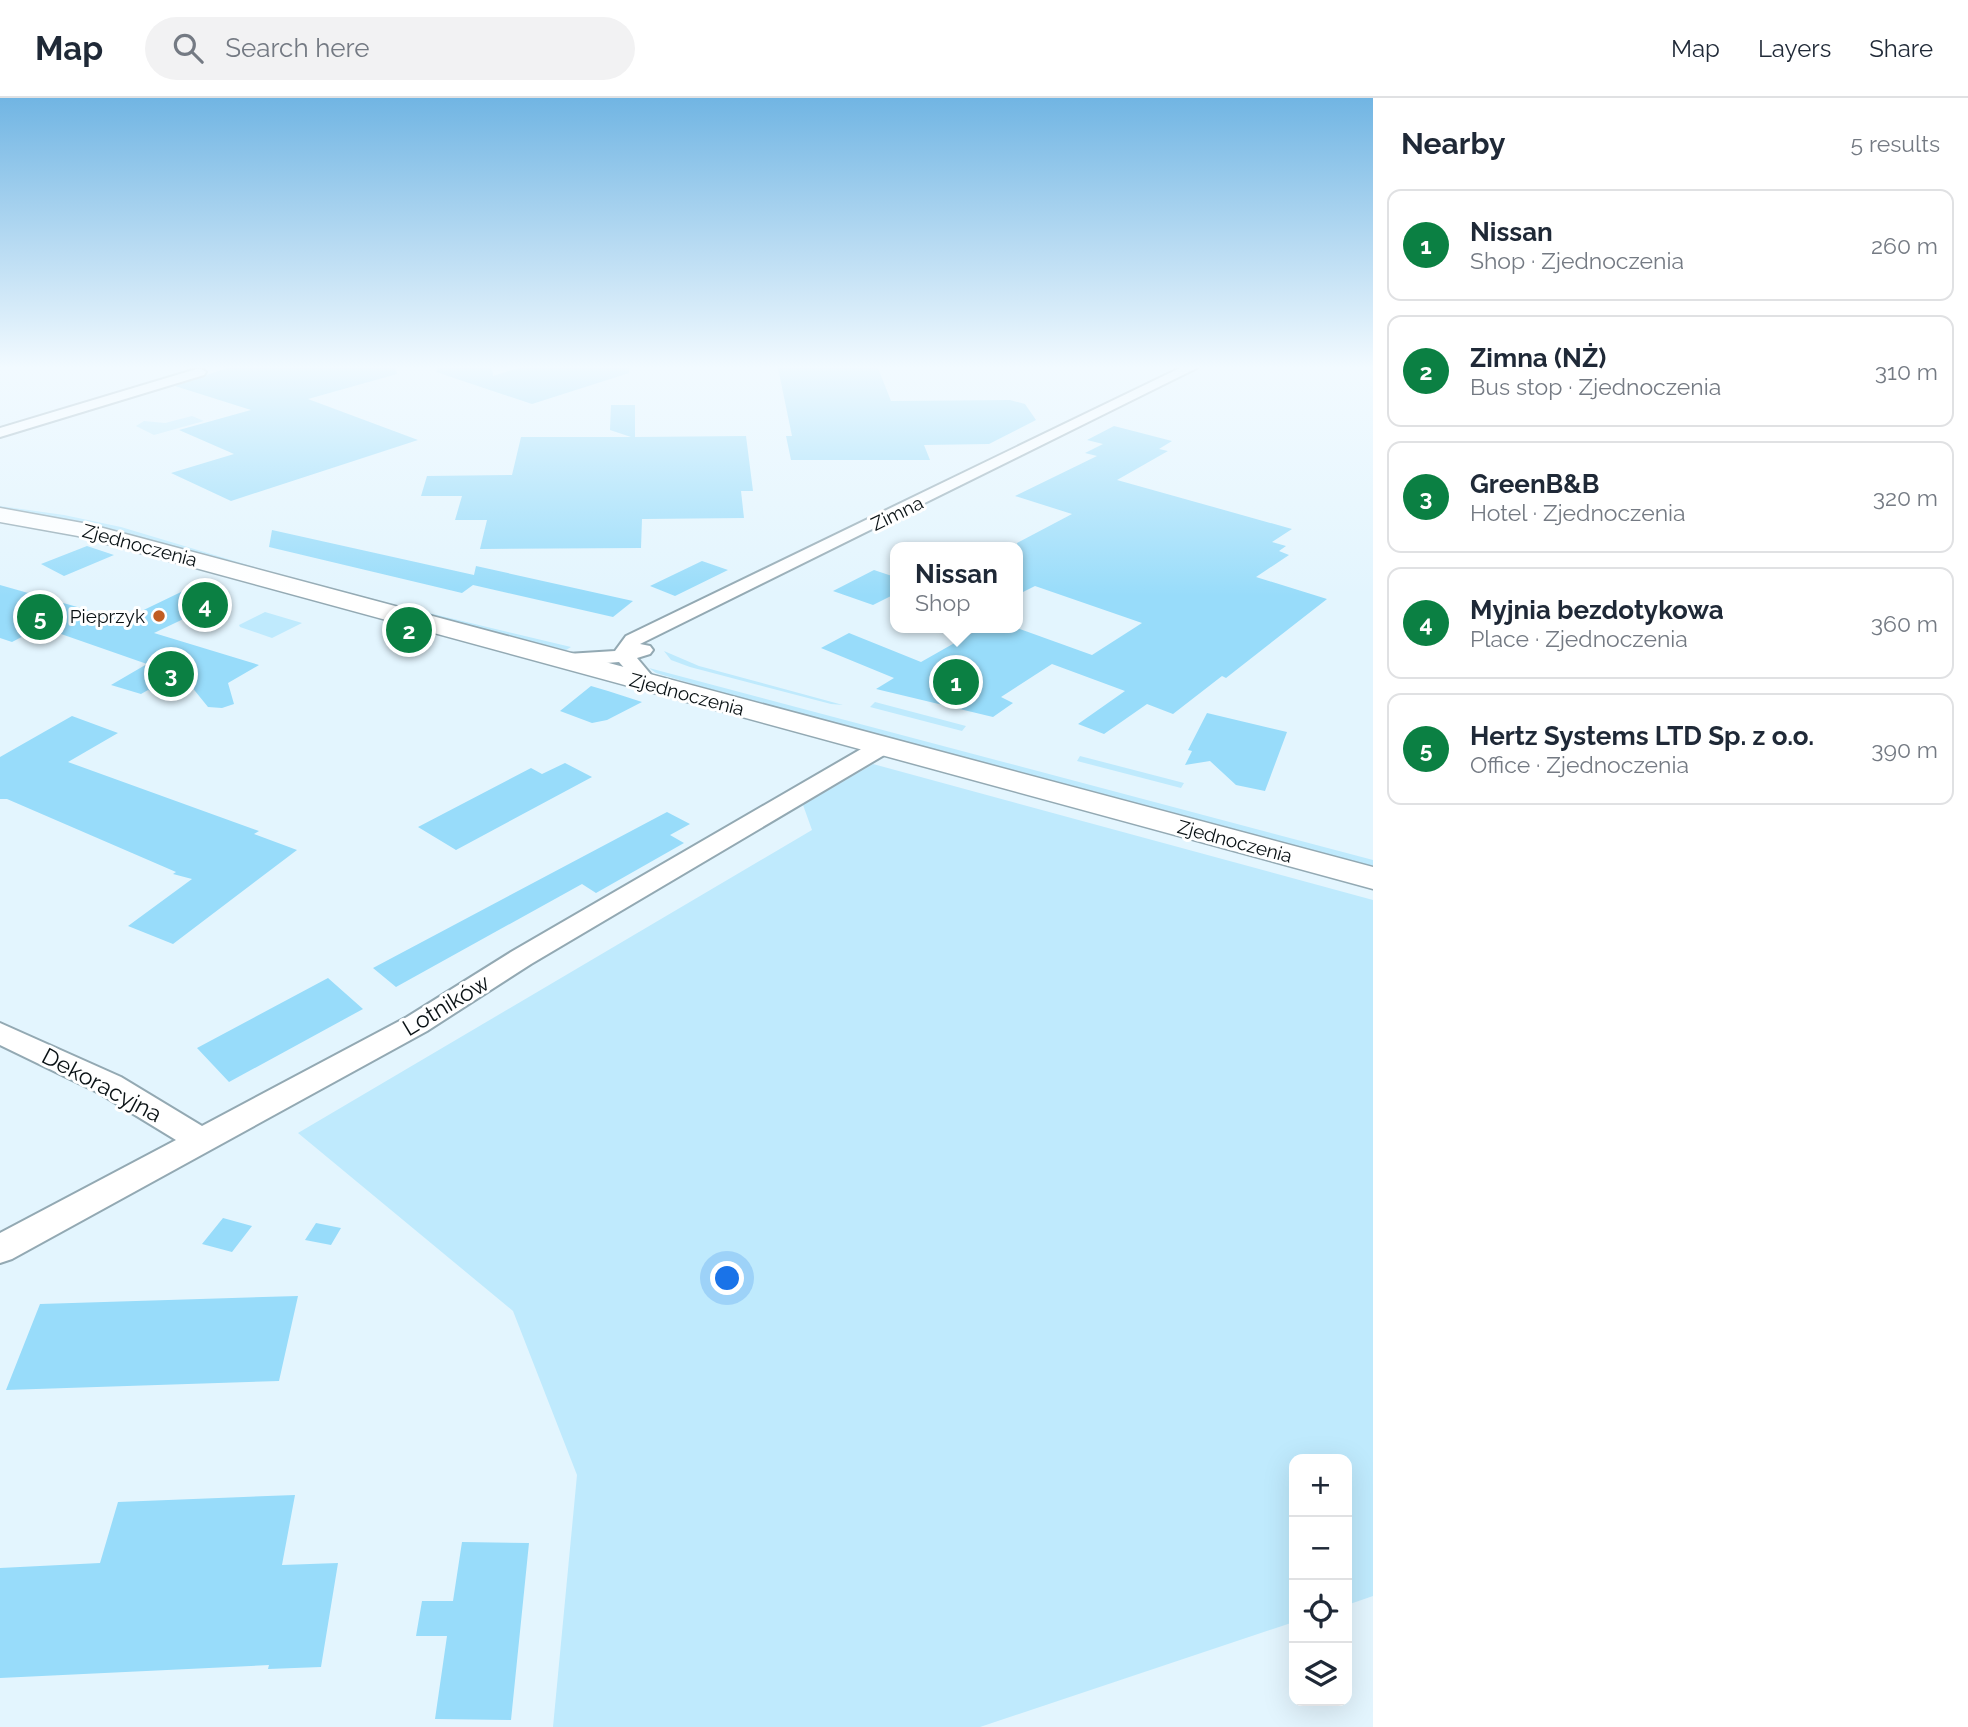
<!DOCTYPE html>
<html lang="en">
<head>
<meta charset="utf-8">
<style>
	body { margin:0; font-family:Raleway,sans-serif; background:#f2f2f3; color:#1f2937 }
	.controls { position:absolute; right:21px; bottom:21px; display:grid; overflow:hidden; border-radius:14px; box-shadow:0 7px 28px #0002 }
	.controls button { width:63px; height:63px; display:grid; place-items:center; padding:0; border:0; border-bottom:2px solid #e0e1e3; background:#fff; color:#1f2937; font:35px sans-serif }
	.you { position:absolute; left:728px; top:1181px; width:24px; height:24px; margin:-18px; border:5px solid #fff; border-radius:50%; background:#1a73e8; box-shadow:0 0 0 10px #1a73e833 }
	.badge { display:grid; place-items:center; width:46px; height:46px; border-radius:50%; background:#0b8043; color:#fff; font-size:23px; font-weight:700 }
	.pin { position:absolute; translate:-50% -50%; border:4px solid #fff; box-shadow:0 2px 7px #0006 }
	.popup { position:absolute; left:890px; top:444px; width:133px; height:91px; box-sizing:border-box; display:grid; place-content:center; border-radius:14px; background:#fff; filter:drop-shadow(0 2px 5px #0005); font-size:23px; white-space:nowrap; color:#747a83 }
	.popup b { font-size:26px; color:#1f2937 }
	.popup::after { content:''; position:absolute; left:50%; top:100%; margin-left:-14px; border:14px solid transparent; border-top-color:#fff }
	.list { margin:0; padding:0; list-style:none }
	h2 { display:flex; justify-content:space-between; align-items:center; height:91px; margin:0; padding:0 28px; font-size:30px }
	h2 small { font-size:23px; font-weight:400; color:#747a83 }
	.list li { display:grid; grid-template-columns:46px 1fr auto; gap:21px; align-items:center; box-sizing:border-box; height:112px; margin:0 14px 14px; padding:0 14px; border:2px solid #e0e1e3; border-radius:14px }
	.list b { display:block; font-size:26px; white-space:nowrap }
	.list p { margin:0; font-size:23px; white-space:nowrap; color:#747a83 }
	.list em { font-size:23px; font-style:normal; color:#747a83 }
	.icon { flex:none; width:38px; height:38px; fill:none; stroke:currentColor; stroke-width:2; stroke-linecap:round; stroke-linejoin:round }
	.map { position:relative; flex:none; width:1373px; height:1629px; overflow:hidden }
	header { display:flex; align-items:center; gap:42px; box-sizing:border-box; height:98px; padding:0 35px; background:#fff; border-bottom:2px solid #e0e1e3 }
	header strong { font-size:33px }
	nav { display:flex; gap:38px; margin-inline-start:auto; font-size:24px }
	.search { width:490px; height:63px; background:#f2f2f3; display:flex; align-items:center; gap:18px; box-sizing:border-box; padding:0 24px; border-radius:38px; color:#747a83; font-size:26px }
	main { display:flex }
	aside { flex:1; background:#fff }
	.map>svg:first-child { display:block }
</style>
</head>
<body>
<header>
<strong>Map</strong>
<div class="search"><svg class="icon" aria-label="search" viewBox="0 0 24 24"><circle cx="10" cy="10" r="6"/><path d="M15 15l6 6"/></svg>Search here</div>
<nav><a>Map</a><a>Layers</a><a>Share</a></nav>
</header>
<main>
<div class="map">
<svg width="1373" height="1629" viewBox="0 0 1373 1629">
	<rect width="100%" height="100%" fill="#e3f5fe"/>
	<!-- green -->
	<path fill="#bfeafd" d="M192 318 204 323 154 337 136 328 144 323 165 325Z
		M0 408 64 417 121 429 281 477 0 412Z
		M329 491 571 549 566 552 406 513Z
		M265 514 302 525 272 540 240 529 239 527Z
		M664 553 699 568 843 607 831 606 690 569 671 562Z
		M649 570 1373 762V773L860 636 656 575Z
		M875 604 966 628 962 633 870 609Z
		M1080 658 1184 685 1181 690 1077 663Z
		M873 666 1373 802V1498L1347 1507V1361H1294V1524L980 1629H553L577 1377 513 1213 298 1035 812 732 803 707Z"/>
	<!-- building -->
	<path fill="#98dcfa" d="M227 270H396L397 276 308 301 418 342 231 403 171 375 234 356 179 332 251 312 175 288Z
		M437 270H492L493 278 518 270H629V275L532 306 436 274Z
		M778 270H878L891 303 1010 302 1025 306 1036 322 989 346 924 347 930 362H791L786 338H792Z
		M611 307H635V339L746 338 753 393H741L744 420 642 421 641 450 480 451 487 422H455L462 398H421L427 378 512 377 521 339H631L610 332Z
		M1114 328 1172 343 1159 351 1168 353 1117 382 1292 431 1272 444 1286 448 1279 453 1289 457 1256 479 1327 501 1226 580 1222 578 1173 616 1147 606 1104 636 1078 626 1125 593 1052 566 1001 599 1013 605 993 619 876 591 894 580 821 550 849 535 921 564 981 530H1017L1092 557 1142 525 1035 488 1017 497V445L1072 416 1015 398 1097 358 1085 355 1103 346 1087 342Z
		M272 432 474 477 476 468 633 503 613 519 473 487 462 495 269 449Z
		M87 448 114 457 64 478 41 466Z
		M702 463 728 472 675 498 650 488Z
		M874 472 895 479V496L873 507 833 493Z
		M0 487 123 522 181 494 217 505 154 535 259 567 228 585 234 606 222 610 208 609 191 588 171 600 148 592 141 596 111 587 147 566 41 529 12 544 0 540Z
		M591 588 608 593 642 604 607 622 592 625 560 613Z
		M1207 615 1287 634 1265 693 1236 687 1210 663 1185 667 1192 653 1188 652Z
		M72 618 118 635 68 664 259 733 254 736 297 752 173 846 128 828 192 781 173 776 176 774 7 701H0V659Z
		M565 665 592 679 456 752 418 729 531 670 542 676Z
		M667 714 690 726 670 737 684 745 596 795 582 786 396 889 373 870Z
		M328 880 363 911 229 984 197 950Z
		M223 1120 252 1128 232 1154 202 1146Z
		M316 1125 341 1130 331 1147 305 1142Z
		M298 1198 279 1283 6 1292 40 1206Z
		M295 1397 282 1467 338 1465 321 1569 268 1571 269 1567 0 1580V1470L100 1465 118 1404Z
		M462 1444 529 1445 511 1622 435 1621 447 1538H416L422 1503H453Z"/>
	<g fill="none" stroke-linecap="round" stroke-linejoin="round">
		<!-- minor casing -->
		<g stroke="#93a9b3" stroke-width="4">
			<path id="minor" d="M200 270 206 274 204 277 0 339V330Z
				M1180 270H1197L640 546 650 548 653 552 650 556 637 560 658 585 655 589H641L619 564 567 568 560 566 557 562 560 558 567 556 615 553 626 538Z
				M883 641 891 643 894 648 891 653 531 866 427 933 12 1161 0 1165V1135L176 1042 99 995 0 947V925L121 979 202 1028 407 919 511 854 875 643Z"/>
		</g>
		<!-- secondary casing -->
		<g stroke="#93a9b3" stroke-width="3">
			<path id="secondary" d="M0 410 88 426 1373 769V791L78 438 0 424Z"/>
		</g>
		<!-- minor -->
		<use href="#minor" fill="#fff" fill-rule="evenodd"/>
		<!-- secondary -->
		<use href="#secondary" fill="#fff" fill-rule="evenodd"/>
	</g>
	<!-- sky -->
	<linearGradient id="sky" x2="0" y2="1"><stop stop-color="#71b5e3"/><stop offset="0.54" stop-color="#f2faff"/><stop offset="1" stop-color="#f2faff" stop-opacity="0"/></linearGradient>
	<rect width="1373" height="498" fill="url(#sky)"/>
	<!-- markers -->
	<circle fill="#c05d23" stroke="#fff" stroke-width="2.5" cx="159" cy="518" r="7"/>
	<g text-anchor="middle" stroke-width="6" stroke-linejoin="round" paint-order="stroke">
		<!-- far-street labels -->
		<g font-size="19" fill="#0a1215" stroke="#fff">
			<text transform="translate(897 415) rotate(-26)" y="7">Zimna</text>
			<text transform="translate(140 447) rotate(15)" y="7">Zjednoczenia</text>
			<text transform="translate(687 596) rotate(15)" y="7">Zjednoczenia</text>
			<text transform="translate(1235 743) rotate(15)" y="7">Zjednoczenia</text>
		</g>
		<!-- far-poi labels -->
		<g font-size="19" fill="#0a1215" stroke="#fff" text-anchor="end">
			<text x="145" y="525">Pieprzyk</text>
		</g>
		<!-- street labels -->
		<g font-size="23" fill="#0a1215" stroke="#fff">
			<text transform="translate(446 907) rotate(-31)" y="8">Lotników</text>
			<text transform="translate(102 987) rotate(28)" y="8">Dekoracyjna</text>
		</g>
	</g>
</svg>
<div class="controls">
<button>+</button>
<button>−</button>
<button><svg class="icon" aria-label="locate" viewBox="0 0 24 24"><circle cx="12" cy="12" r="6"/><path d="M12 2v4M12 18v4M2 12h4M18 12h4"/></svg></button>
<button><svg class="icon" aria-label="layers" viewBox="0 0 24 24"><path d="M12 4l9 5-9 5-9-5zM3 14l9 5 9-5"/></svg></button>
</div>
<div class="you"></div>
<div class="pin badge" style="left:956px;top:584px">1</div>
<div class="popup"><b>Nissan</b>Shop</div>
<div class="pin badge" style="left:409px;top:532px">2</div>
<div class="pin badge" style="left:171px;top:576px">3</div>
<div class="pin badge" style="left:205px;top:507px">4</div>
<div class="pin badge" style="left:40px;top:519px">5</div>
</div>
<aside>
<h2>Nearby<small>5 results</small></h2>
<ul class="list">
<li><span class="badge">1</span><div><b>Nissan</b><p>Shop · Zjednoczenia</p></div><em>260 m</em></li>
<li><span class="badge">2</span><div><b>Zimna (NŻ)</b><p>Bus stop · Zjednoczenia</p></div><em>310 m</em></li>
<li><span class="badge">3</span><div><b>GreenB&amp;B</b><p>Hotel · Zjednoczenia</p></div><em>320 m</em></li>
<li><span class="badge">4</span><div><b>Myjnia bezdotykowa</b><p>Place · Zjednoczenia</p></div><em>360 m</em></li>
<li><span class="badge">5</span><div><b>Hertz Systems LTD Sp. z o.o.</b><p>Office · Zjednoczenia</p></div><em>390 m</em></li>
</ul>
</aside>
</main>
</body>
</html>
